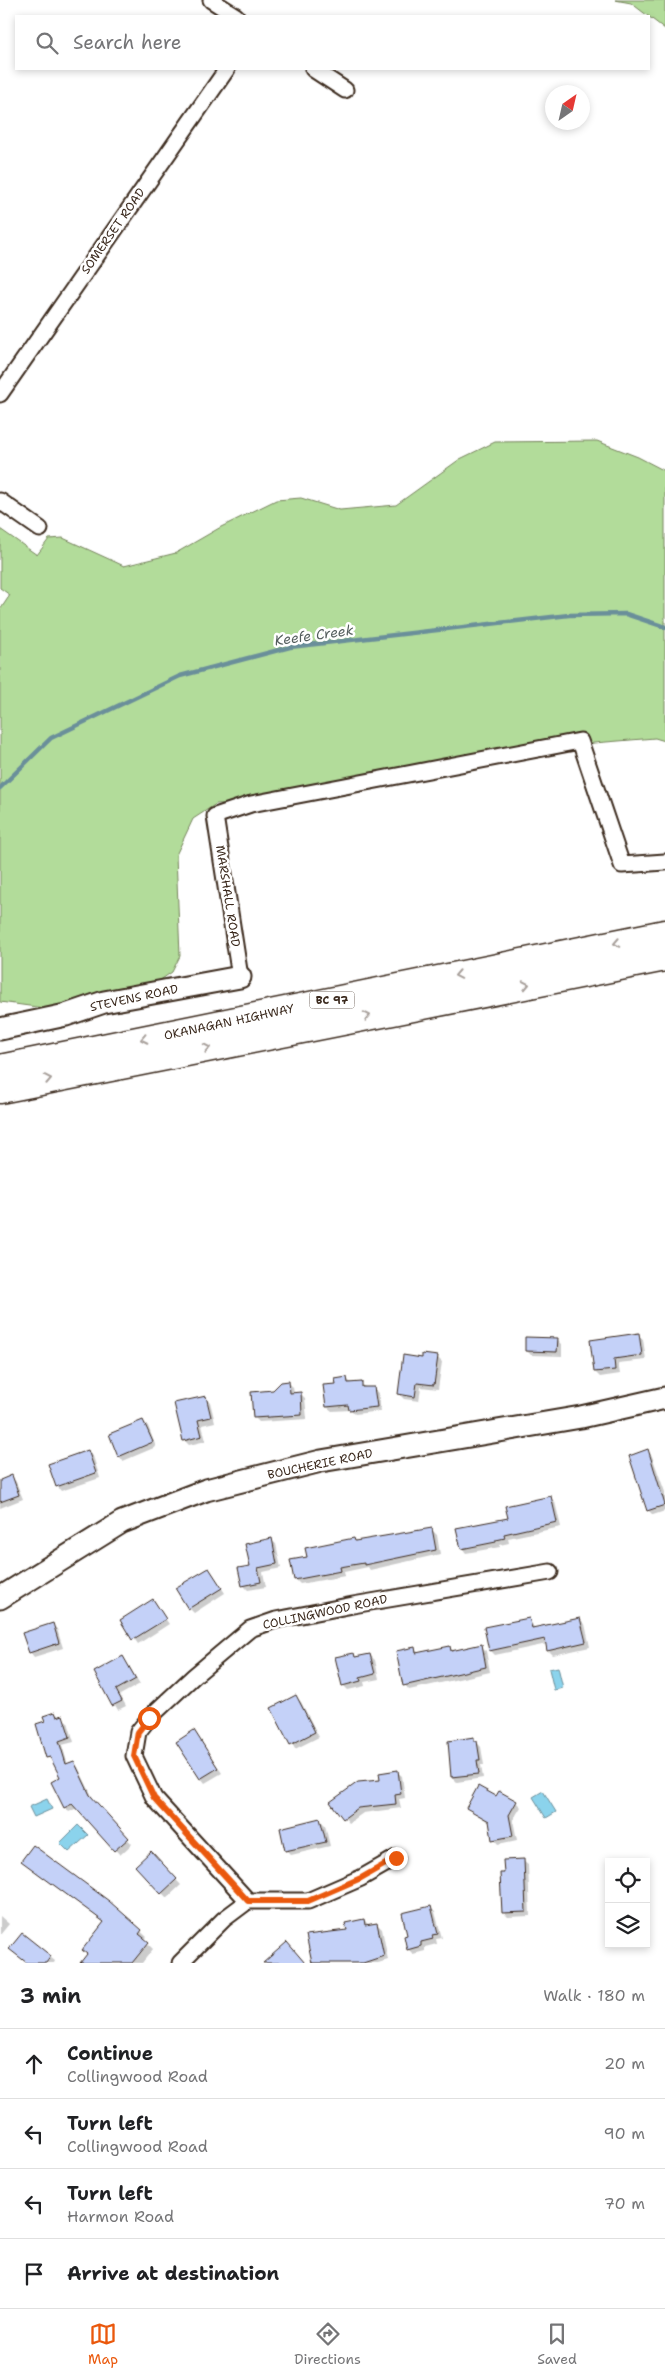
<!DOCTYPE html>
<html lang="en">
<head>
<meta charset="utf-8">
<style>
	body { margin:0; font-family:"Shantell Sans",sans-serif; background:#f6f6f6; color:#202124 }
	.controls { position:absolute; right:15px; bottom:15px; display:grid; overflow:hidden; border-radius:0px; box-shadow:0 2px 8px #0003 }
	.controls button { width:45px; height:45px; display:grid; place-items:center; padding:0; border:0; border-bottom:1px solid #e0e0e0; background:#fff; color:#202124; font:25px sans-serif }
	.compass { position:absolute; left:545px; top:85px; width:45px; height:45px; border-radius:50%; background:#fff; box-shadow:0 2px 8px #0003; rotate:34deg }
	.stop { position:absolute; width:15px; height:15px; margin:-11px; border:4px solid #ea580c; border-radius:50%; background:#fff }
	.stop.end { background:#ea580c; border-color:#fff; box-shadow:0 1px 5px #0008 }
	.list { margin:0; padding:0; list-style:none }
	h2 { display:flex; justify-content:space-between; align-items:center; height:65px; margin:0; padding:0 20px; font-size:21px }
	h2 small { font-size:16px; font-weight:400; color:#757577 }
	.list li { display:grid; grid-template-columns:32px 1fr auto; gap:15px; align-items:center; box-sizing:border-box; height:70px; padding:0 20px; border-top:1px solid #e0e0e0 }
	.list b { display:block; font-size:19px; white-space:nowrap }
	.list p { margin:0; font-size:16px; white-space:nowrap; color:#757577 }
	.list em { font-size:16px; font-style:normal; color:#757577 }
	.icon { flex:none; width:28px; height:28px; fill:none; stroke:currentColor; stroke-width:2; stroke-linecap:round; stroke-linejoin:round }
	.map { position:relative; flex:none; width:665px; height:1963px; overflow:hidden }
	.search { position:absolute; background:#fff; box-shadow:0 2px 8px #0003; left:15px; right:15px; top:15px; height:55px; display:flex; align-items:center; gap:12px; box-sizing:border-box; padding:0 18px; border-radius:0px; color:#757577; font-size:19px }
	.sheet { height:345px; background:#fff }
	nav { display:flex; justify-content:space-around; align-items:center; box-sizing:border-box; height:70px; border-top:1px solid #e0e0e0; background:#fff; font-size:14px; color:#757577 }
	nav a { display:grid; justify-items:center; gap:2px }
	nav .on { color:#ea580c }
	.map>svg:first-child { display:block }
</style>
</head>
<body>
<div class="map">
<svg width="665" height="1963" viewBox="0 0 665 1963">
	<rect width="100%" height="100%" fill="#fff"/>
	<filter id="ink" filterUnits="userSpaceOnUse"><feTurbulence type="fractalNoise" baseFrequency=".02" numOctaves="2"/><feDisplacementMap in="SourceGraphic" scale="10" xChannelSelector="R" yChannelSelector="G"/><feConvolveMatrix kernelMatrix="1 2 1 2 8 2 1 2 1" color-interpolation-filters="sRGB"/></filter>
	<g filter="url(#ink)">
		<!-- green -->
		<path fill="#b2dc9a" stroke="#76835c" d="M615 0H665V29L631 3Z
			M597 441 638 457 665 471V741L655 738 594 743 263 802 216 804 193 819 176 855 180 956 172 972 130 1001 44 1008 0 1002V610L10 595 0 588V529L37 555 49 539 63 538 124 566 176 553 221 527 276 500 301 498 340 510 396 505 460 459 495 442Z"/>
		<!-- water -->
		<path fill="#8bd3ec" stroke="#6b8f9a" d="M558 1667 563 1688 554 1690 549 1669Z
			M543 1791 556 1812 546 1818 533 1797Z
			M47 1799 52 1809 34 1817 29 1807Z
			M78 1825 88 1835 69 1852 60 1843Z"/>
		<!-- shadow -->
		<path fill="#0003" d="M638 1335 643 1339 646 1360 618 1363 620 1374 600 1377 595 1372Z
			M557 1339 562 1344V1356L531 1355 526 1350Z
			M437 1357 442 1362 438 1389 421 1387 419 1401 404 1399 399 1394 423 1360Z
			M347 1379 352 1384 361 1383 366 1388H373L378 1393 381 1411 355 1414 351 1410 332 1411 327 1407 337 1385Z
			M288 1382 293 1387 294 1394 300 1393 305 1398 307 1419 259 1422 255 1418 274 1391Z
			M206 1398 210 1402 215 1422 202 1425 206 1441 189 1445 184 1440Z
			M143 1421 148 1426 156 1447 123 1461 119 1456Z
			M88 1451 93 1456 100 1478 61 1491 57 1486Z
			M648 1451 652 1456 665 1492V1511L653 1515 648 1510Z
			M12 1477 16 1482 23 1499 0 1508V1481Z
			M550 1497 555 1502 561 1527 508 1538 509 1543 500 1545V1547L466 1553 462 1548Z
			M432 1530 437 1535 440 1554 370 1570 368 1567 344 1572 345 1576 300 1584 295 1579 308 1558 356 1542Z
			M271 1540 276 1544 281 1568 263 1572 266 1587 248 1590 243 1585 251 1567Z
			M209 1569 225 1593 194 1613 189 1608Z
			M153 1601 169 1624 138 1644 122 1621Z
			M529 1619 535 1629 580 1619 585 1624 590 1647 553 1655 548 1650 547 1644 495 1655 490 1650Z
			M52 1625 57 1629 63 1648 34 1657 30 1652Z
			M481 1646 486 1651 490 1672 409 1690 405 1685 414 1649 419 1653 449 1647 454 1651Z
			M353 1655 357 1658 370 1655 375 1660 379 1679 364 1682 365 1686 348 1690 343 1685Z
			M123 1657 140 1684 120 1695 126 1706 118 1710 95 1672Z
			M296 1697 301 1702 319 1737 295 1749 272 1709Z
			M55 1713 68 1722 74 1742 62 1745 68 1765 73 1762 78 1767 95 1802 132 1844 120 1855 77 1808 69 1812 65 1807 62 1778 54 1761 47 1757 46 1722Z
			M194 1732 222 1773 205 1783 201 1778Z
			M474 1739 481 1747 484 1765H481L483 1778 457 1782 452 1777 450 1742Z
			M397 1772 402 1776 405 1798 399 1799 401 1808 363 1813 349 1823 332 1802Z
			M497 1797 516 1802 521 1807 513 1820 517 1840 498 1844 494 1839 490 1823 467 1808Z
			M320 1820 325 1825 330 1846 291 1855 286 1850Z
			M151 1853 181 1885 167 1898 136 1866Z
			M523 1861 528 1865 530 1916 508 1917 503 1912 505 1874Z
			M28 1866 108 1902 147 1937 144 1940 153 1949 142 1963H82L105 1923Z
			M430 1907 435 1912 442 1938 436 1939 437 1944 425 1947V1951L413 1954 408 1949Z
			M0 1916 9 1924 0 1935Z
			M364 1920 369 1925 377 1924 382 1929 388 1960 378 1963H313Z
			M22 1935 50 1957 55 1961 54 1963H28Z"/>
		<g fill="none" stroke-linecap="round" stroke-linejoin="round">
			<!-- stream -->
			<path stroke="#6b8f9a" stroke-width="4.5" d="M0 788 51 738 180 676 290 647 569 615 626 614 665 627"/>
		</g>
		<!-- building -->
		<path fill="#c4d1f8" stroke="#3b2a1e" d="M639 1333 642 1355 614 1359 615 1370 594 1372 590 1340Z
			M525 1337 558 1338 557 1352 525 1351Z
			M422 1354 438 1356 434 1385 417 1383 415 1397 398 1394 403 1355 422 1358Z
			M347 1377 348 1383 362 1382V1387H374L377 1407 349 1410 348 1405 326 1407 323 1385 336 1384 335 1379Z
			M289 1381 290 1393 301 1392 302 1415 253 1418 251 1392 273 1390 281 1382Z
			M206 1396 211 1417 198 1420 202 1436 183 1441 174 1403Z
			M143 1420 153 1442 118 1457 109 1434Z
			M648 1449 665 1505 647 1511 629 1456Z
			M88 1450 96 1473 56 1487 48 1464Z
			M12 1475 19 1495 0 1502V1480Z
			M551 1496 557 1522 504 1534 505 1538 496 1540V1542L461 1549 456 1528 508 1518 505 1506Z
			M432 1528 436 1550 364 1565V1563L340 1567 341 1571 294 1580 290 1560 307 1557 305 1548 354 1538 355 1541Z
			M272 1538 277 1564 258 1568 261 1582 242 1586 238 1568 250 1566 245 1544Z
			M209 1568 222 1588 188 1609 175 1588Z
			M153 1599 166 1619 132 1640 120 1620Z
			M529 1618 532 1628 580 1618 586 1642 547 1651 545 1639 489 1651 484 1627Z
			M53 1623 59 1643 29 1653 22 1633Z
			M482 1644 486 1667 403 1686 396 1651 415 1647 416 1653 450 1646 451 1651Z
			M354 1653 355 1657 370 1654 375 1674 360 1678 361 1681 342 1686 335 1657Z
			M123 1656 136 1679 116 1690 122 1701 112 1706 94 1672Z
			M296 1695 315 1732 290 1745 271 1708Z
			M55 1712 57 1717 63 1715 70 1737 59 1741 66 1764 74 1761 90 1795 129 1838 114 1851 72 1804 64 1808 51 1782 60 1777 50 1757 46 1758 36 1724 45 1721 43 1716Z
			M194 1730 218 1768 200 1779 176 1742Z
			M474 1737V1741H477L480 1760H477L479 1774 451 1777 448 1741Z
			M398 1770 401 1794 395 1795 396 1804 358 1808 343 1819 330 1802 358 1782 380 1780 379 1773Z
			M478 1786 496 1796 499 1791 517 1801 509 1815 513 1836 492 1840 489 1821 466 1808Z
			M320 1818 326 1842 285 1851 280 1828Z
			M33 1845 109 1901 142 1930 139 1934 149 1942 132 1963H80L87 1954 82 1950 104 1922 21 1861Z
			M151 1851 177 1879 161 1894 135 1866Z
			M524 1859 526 1912 502 1913 500 1873H504L503 1860Z
			M431 1906 438 1934 432 1935 433 1939 421 1942V1946L407 1950 404 1936 407 1935 402 1913Z
			M364 1919 365 1925 377 1923 384 1956 363 1963H312L306 1935 347 1930 345 1923Z
			M22 1933 51 1956 46 1963H27L9 1949Z
			M287 1942 305 1963H263Z"/>
		<g fill="none" stroke-linecap="round" stroke-linejoin="round">
			<!-- street casing -->
			<g stroke="#3b2a1e" stroke-width="19">
				<path id="street" d="M211 0 236 16
					M313 69 345 90
					M0 394 227 69
					M0 501 40 529
					M240 977 215 816 251 804 580 741 622 865 665 862
					M248 1901 154 1798 134 1756 138 1732 149 1718 194 1676 250 1629 276 1620 353 1605 550 1572
					M180 1963 224 1919 248 1901H308L361 1878 396 1858"/>
			</g>
			<!-- secondary casing -->
			<g stroke="#3b2a1e" stroke-width="25">
				<path id="secondary" d="M0 1029 66 1015 104 1002 240 977
					M0 1598 122 1522 206 1490 321 1461 581 1417 665 1398"/>
			</g>
			<!-- highway casing -->
			<g stroke="#3b2a1e" stroke-width="31">
				<path id="highway" d="M0 1069 665 934
					M0 1089 665 957"/>
			</g>
			<!-- street -->
			<use href="#street" stroke="#fff" stroke-width="15"/>
			<!-- secondary -->
			<use href="#secondary" stroke="#fff" stroke-width="21"/>
			<!-- highway -->
			<use href="#highway" stroke="#fff" stroke-width="28"/>
		</g>
		<!-- one-way arrows -->
		<defs><path id="oneway-chevron" d="M-2-3.5L2.5 0L-2 3.5" fill="none" stroke-width="1.6" stroke-linecap="round" stroke-linejoin="round" transform="scale(1.25)"/></defs>
		<g stroke="#a79f9a">
			<use href="#oneway-chevron" transform="translate(617 943) rotate(169)"/>
			<use href="#oneway-chevron" transform="translate(458 975) rotate(169)"/>
			<use href="#oneway-chevron" transform="translate(526 985) rotate(-11)"/>
			<use href="#oneway-chevron" transform="translate(367 1016) rotate(-11)"/>
			<use href="#oneway-chevron" transform="translate(144 1039) rotate(168)"/>
			<use href="#oneway-chevron" transform="translate(207 1048) rotate(-11)"/>
			<use href="#oneway-chevron" transform="translate(48 1079) rotate(-11)"/>
		</g>
	</g>
	<g fill="none" stroke-linecap="round" stroke-linejoin="round" filter="url(#ink)">
		<!-- route -->
		<path stroke="#ea580c" stroke-width="6" d="M149 1718 138 1732 134 1756 154 1798 248 1901H308L361 1878 396 1858"/>
	</g>
	<g text-anchor="middle" stroke-width="5" stroke-linejoin="round" paint-order="stroke">
		<!-- shield labels -->
		<rect fill="#fff" stroke="#766a62" stroke-width="1" x="309.5" y="991.5" width="45" height="17" rx="4"/>
		<g font-size="11" font-weight="bold" fill="#3b2a1e">
			<text x="332" y="1004">BC 97</text>
		</g>
		<!-- street labels -->
		<g font-size="12" fill="#3b2a1e" stroke="#fff">
			<text transform="translate(113 231) rotate(-55)" y="4">SOMERSET ROAD</text>
			<text transform="translate(228 896) rotate(81)" y="4">MARSHALL ROAD</text>
			<text transform="translate(134 998) rotate(-12)" y="4">STEVENS ROAD</text>
			<text transform="translate(229 1022) rotate(-12)" y="4">OKANAGAN HIGHWAY</text>
			<text transform="translate(320 1464) rotate(-12)" y="4">BOUCHERIE ROAD</text>
			<text transform="translate(325 1612) rotate(-12)" y="4">COLLINGWOOD ROAD</text>
		</g>
		<!-- water labels -->
		<g font-size="14" font-style="italic" fill="#535d5c" stroke="#fff">
			<text transform="translate(314 635) rotate(-8)" y="5">Keefe Creek</text>
		</g>
	</g>
</svg>
<div class="controls">
<button><svg class="icon" aria-label="locate" viewBox="0 0 24 24"><circle cx="12" cy="12" r="6"/><path d="M12 2v4M12 18v4M2 12h4M18 12h4"/></svg></button>
<button><svg class="icon" aria-label="layers" viewBox="0 0 24 24"><path d="M12 4l9 5-9 5-9-5zM3 14l9 5 9-5"/></svg></button>
</div>
<svg class="compass" viewBox="-18 -18 36 36"><path d="M0-13l5 13h-10z" fill="#e53935"/><path d="M0 13l5-13h-10z" fill="#757577"/></svg>
<div class="stop" style="left:149px;top:1718px"></div>
<div class="stop end" style="left:396px;top:1858px"></div>
<div class="search"><svg class="icon" aria-label="search" viewBox="0 0 24 24"><circle cx="10" cy="10" r="6"/><path d="M15 15l6 6"/></svg>Search here</div>
</div>
<section class="sheet">
<h2>3 min<small>Walk · 180 m</small></h2>
<ul class="list">
<li><svg class="icon" aria-label="ahead" viewBox="0 0 24 24"><path d="M12 20V5M6 11l6-6 6 6"/></svg><div><b>Continue</b><p>Collingwood Road</p></div><em>20 m</em></li>
<li><svg class="icon" aria-label="left" viewBox="0 0 24 24"><path d="M17 20v-9H6M10 6l-5 5 5 5"/></svg><div><b>Turn left</b><p>Collingwood Road</p></div><em>90 m</em></li>
<li><svg class="icon" aria-label="left" viewBox="0 0 24 24"><path d="M17 20v-9H6M10 6l-5 5 5 5"/></svg><div><b>Turn left</b><p>Harmon Road</p></div><em>70 m</em></li>
<li><svg class="icon" aria-label="arrive" viewBox="0 0 24 24"><path d="M6 21V4h12l-3 4 3 4H6"/></svg><div><b>Arrive at destination</b></div></li>
</ul>
</section>
<nav>
<a class="on"><svg class="icon" aria-label="map" viewBox="0 0 24 24"><path d="M3 6l6-2 6 2 6-2v14l-6 2-6-2-6 2zM9 4v14M15 6v14"/></svg>Map</a>
<a><svg class="icon" aria-label="directions" viewBox="0 0 24 24"><path d="M12 3l9 9-9 9-9-9zM9 14v-3h6M13 9l2 2-2 2"/></svg>Directions</a>
<a><svg class="icon" aria-label="saved" viewBox="0 0 24 24"><path d="M7 4h10v16l-5-4-5 4z"/></svg>Saved</a>
</nav>
</body>
</html>
